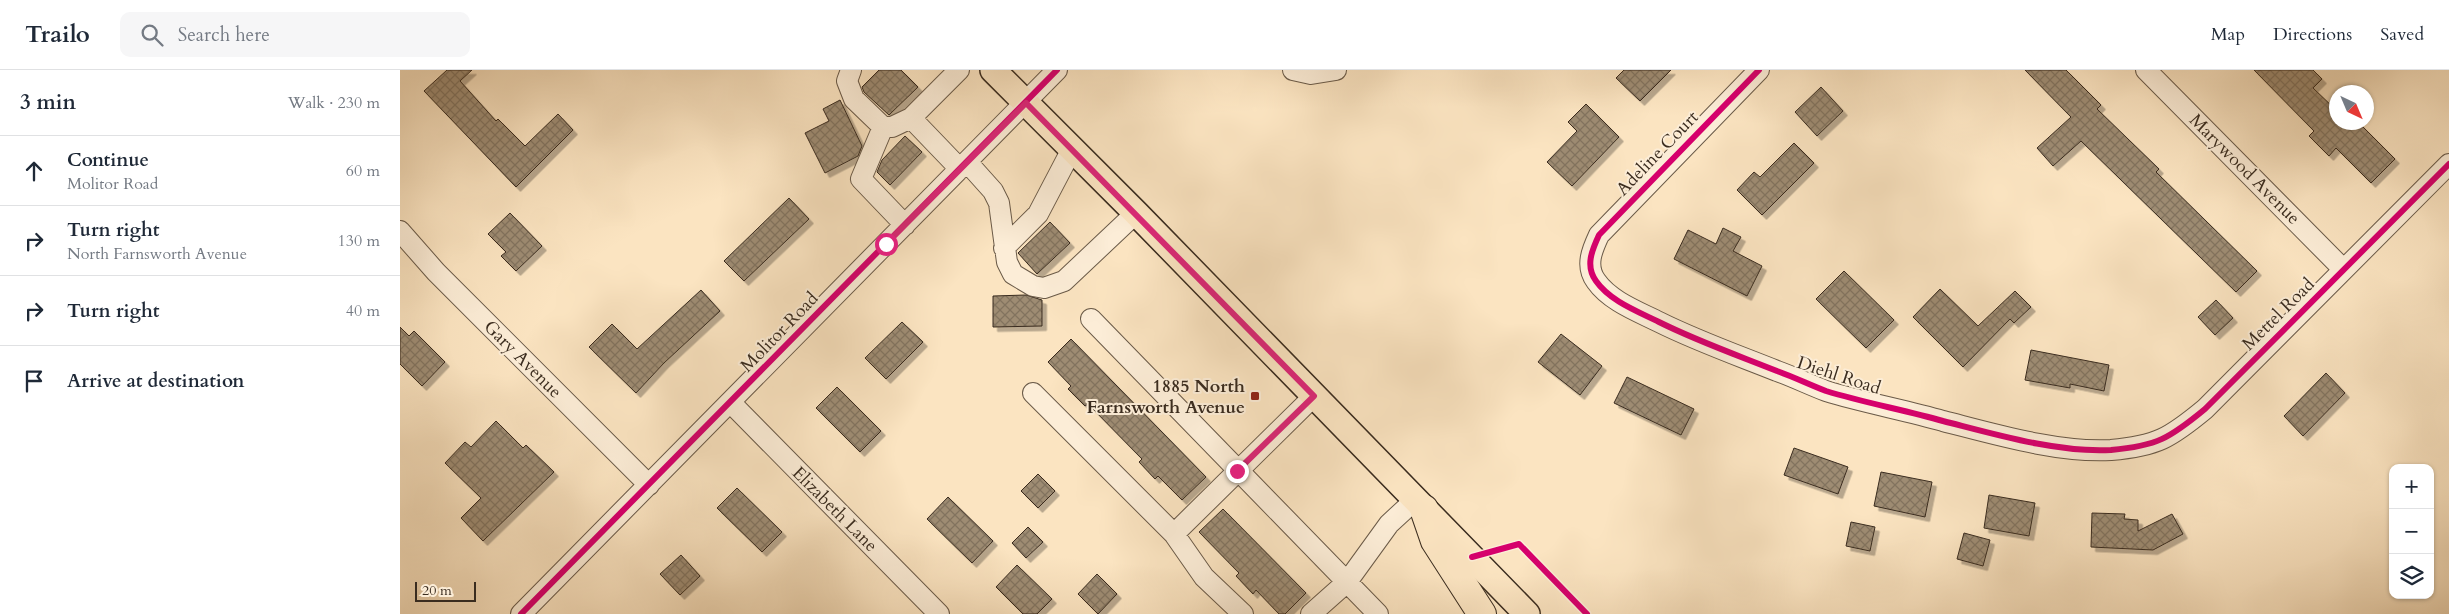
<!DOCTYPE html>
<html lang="en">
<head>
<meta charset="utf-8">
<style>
	body { margin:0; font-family:Cardo,serif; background:#f6f6f7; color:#1f2937 }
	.controls { position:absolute; right:15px; bottom:15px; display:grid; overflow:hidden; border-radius:10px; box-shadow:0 1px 4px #0004 }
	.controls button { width:45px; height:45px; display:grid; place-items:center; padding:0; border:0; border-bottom:1px solid #e0e1e3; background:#fff; color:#1f2937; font:25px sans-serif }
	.compass { position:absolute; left:1929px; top:15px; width:45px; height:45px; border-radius:50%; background:#fff; box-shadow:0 1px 4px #0004; rotate:136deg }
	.scale { position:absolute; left:15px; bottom:12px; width:61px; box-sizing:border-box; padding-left:5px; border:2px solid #3a2c1f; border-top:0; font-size:14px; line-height:18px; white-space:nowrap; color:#3a2c1f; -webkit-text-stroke:4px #fcedd7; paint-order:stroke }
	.stop { position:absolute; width:15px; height:15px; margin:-11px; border:4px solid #db2777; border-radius:50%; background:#fff }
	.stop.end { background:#db2777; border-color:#fff; box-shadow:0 1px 5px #0008 }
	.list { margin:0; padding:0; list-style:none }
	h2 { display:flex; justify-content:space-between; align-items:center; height:65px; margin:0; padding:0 20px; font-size:21px }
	h2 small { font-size:16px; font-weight:400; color:#747a83 }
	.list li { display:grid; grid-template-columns:32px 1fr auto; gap:15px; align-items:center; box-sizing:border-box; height:70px; padding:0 20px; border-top:1px solid #e0e1e3 }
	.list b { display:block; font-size:19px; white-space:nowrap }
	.list p { margin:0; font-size:16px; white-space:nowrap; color:#747a83 }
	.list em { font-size:16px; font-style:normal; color:#747a83 }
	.icon { flex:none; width:28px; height:28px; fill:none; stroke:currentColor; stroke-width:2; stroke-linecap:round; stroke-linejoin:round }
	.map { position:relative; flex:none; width:2049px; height:544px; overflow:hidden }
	header { display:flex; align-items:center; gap:30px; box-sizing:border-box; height:70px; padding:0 25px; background:#fff; border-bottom:1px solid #e0e1e3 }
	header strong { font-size:24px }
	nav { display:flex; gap:28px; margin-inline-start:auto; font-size:18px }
	.search { width:350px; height:45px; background:#f6f6f7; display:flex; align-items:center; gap:12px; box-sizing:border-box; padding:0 18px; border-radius:10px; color:#747a83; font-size:19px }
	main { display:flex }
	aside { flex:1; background:#fff }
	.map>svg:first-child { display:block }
</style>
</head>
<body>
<header>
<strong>Trailo</strong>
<div class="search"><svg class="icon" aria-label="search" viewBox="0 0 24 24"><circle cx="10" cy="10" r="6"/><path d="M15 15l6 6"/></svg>Search here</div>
<nav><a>Map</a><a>Directions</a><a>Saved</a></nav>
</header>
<main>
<aside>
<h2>3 min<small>Walk · 230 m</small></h2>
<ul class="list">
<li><svg class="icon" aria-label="ahead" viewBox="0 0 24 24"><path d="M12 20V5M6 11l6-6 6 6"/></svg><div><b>Continue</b><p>Molitor Road</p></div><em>60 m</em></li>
<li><svg class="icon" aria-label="right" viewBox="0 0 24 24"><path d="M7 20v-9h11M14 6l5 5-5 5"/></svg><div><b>Turn right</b><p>North Farnsworth Avenue</p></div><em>130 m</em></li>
<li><svg class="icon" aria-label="right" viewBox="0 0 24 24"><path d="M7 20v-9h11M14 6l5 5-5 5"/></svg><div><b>Turn right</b></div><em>40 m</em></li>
<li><svg class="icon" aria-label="arrive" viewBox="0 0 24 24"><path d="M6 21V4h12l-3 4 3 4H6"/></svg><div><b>Arrive at destination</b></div></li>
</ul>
</aside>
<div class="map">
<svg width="2049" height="544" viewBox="0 0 2049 544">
	<defs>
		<pattern id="building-cross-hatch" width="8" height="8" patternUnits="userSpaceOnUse" patternTransform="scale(1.25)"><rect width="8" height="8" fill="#9e8c73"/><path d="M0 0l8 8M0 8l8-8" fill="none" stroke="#82735e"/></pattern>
		<filter id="shadow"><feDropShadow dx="4.5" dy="4.5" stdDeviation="0" flood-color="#0004"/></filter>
	</defs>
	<rect width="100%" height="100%" fill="#fbe4c1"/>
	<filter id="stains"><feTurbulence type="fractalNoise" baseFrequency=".004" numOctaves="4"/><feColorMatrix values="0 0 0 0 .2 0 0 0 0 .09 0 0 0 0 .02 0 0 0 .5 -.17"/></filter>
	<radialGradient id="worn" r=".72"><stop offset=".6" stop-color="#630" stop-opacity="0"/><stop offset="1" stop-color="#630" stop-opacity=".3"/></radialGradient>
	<!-- building -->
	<path fill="url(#building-cross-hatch)" stroke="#3a2c1f" filter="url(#shadow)" d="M47 0H72L60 11 96 51 98 49 125 76 158 44 173 60 116 117 24 21Z
		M479 0H501L518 17 489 45 464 22 462 17Z
		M1224 0H1271L1240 31 1216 8Z
		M1625 0H1666L1701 35 1697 39 1759 99 1756 102 1857 201 1836 222 1681 71 1653 96 1637 78 1671 47Z
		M1854 0H1913L1922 9 1913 18 1936 40V52H1958L1995 89 1971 113 1936 78 1929 86 1909 66 1914 61Z
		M1421 17 1443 41 1417 66 1395 42Z
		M440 30 462 76 458 86 425 103 405 63 429 51 423 39Z
		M1186 34 1219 67 1172 116 1147 92 1177 61 1168 52Z
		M505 66 522 82 490 115 477 102 482 90Z
		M1394 73 1414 93 1362 145 1337 120 1354 102 1360 107Z
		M389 128 409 149 344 211 324 191Z
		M110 143 142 176 116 201 101 186 106 182 88 164Z
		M650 152 670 173 637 204 618 183Z
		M1323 158 1341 167 1333 181 1362 196 1347 226 1274 189 1288 160 1316 174Z
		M1444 201 1494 250 1466 278 1416 229Z
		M1540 219 1578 256 1615 221 1631 237 1614 253 1610 249 1563 297 1513 247Z
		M301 220 320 241 264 293 236 323 189 277 212 254 237 279Z
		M626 225 642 230V256L593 257V226Z
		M1816 230 1833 248 1815 265 1798 247Z
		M502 252 523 272 486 309 465 288Z
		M0 257 9 266 14 261 45 292 22 316 0 294Z
		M1161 264 1202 296 1180 325 1138 292Z
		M671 269 806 407 782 430 758 406 755 409 739 392 742 389 688 334 685 336 668 319 671 316 648 292Z
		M1631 280 1709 295 1704 321 1670 314V318L1625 310Z
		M1926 303 1945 323 1903 366 1884 346Z
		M1227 307 1294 339 1281 365 1214 333Z
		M437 317 481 361 460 382 416 338Z
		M96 351 123 378 126 375 154 402 83 471 61 448 81 428 45 393 65 372 71 377Z
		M1394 378 1448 397 1438 424 1384 405Z
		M1481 402 1532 412 1525 447 1474 436Z
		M638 404 655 421 638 438 621 421Z
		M337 418 382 462 362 482 317 438Z
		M1589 425 1635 433 1629 466 1584 458Z
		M548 427 593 471 572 493 527 449Z
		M823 439 906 523 885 544H879L856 520 853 524 836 506 839 503 799 462Z
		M1692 443 1725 444 1724 449 1738 450V461L1772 444 1783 464 1753 480 1691 477Z
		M1451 452 1475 457 1470 481 1446 476Z
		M628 457 643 472 626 488 612 473Z
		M1564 463 1590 470 1583 496 1557 489Z
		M281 485 300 506 280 525 260 504Z
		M617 495 652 529 637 544H623L596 517Z
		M697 504 717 524 698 544 678 524Z"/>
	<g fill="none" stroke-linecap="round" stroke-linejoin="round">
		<!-- minor casing -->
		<g stroke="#6a5a48" stroke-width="22">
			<path id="minor" d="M451 0 447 11 454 29 483 57H492L511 48 559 0
				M893 0 911 4 936 0
				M1359 0 1199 165C1192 180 1185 196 1196 211 1210 231 1237 241 1259 252 1297 271 1337 285 1377 301 1394 307 1410 315 1426 321 1465 333 1505 340 1543 351 1594 364 1658 383 1711 380 1757 376 1770 368 1805 339L2049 94
				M1746 0 1943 199
				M511 48 560 99
				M483 57 461 109 505 155
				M567 92 593 121 599 133 607 192 613 204 633 216 644 218 664 211 736 143
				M0 161 36 202 249 415
				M604 178 638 144 672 79
				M691 249 978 544
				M633 323 774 464 804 507 843 544
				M331 333 539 544
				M774 464 914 326
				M121 544 657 0
				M911 544 947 512 989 454 1015 430"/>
		</g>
		<!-- major casing -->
		<g stroke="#3a2c1f" stroke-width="28">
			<path id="major" d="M593 0 736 143 1127 544"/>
		</g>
		<!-- highway casing -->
		<g stroke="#3a2c1f" stroke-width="30">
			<path id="highway" d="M1024 439 1035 471 1082 544"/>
		</g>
		<!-- minor -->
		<use href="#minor" stroke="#fcedd7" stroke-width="20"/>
		<!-- major -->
		<use href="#major" stroke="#fbe4c1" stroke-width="25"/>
		<!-- highway -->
		<use href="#highway" stroke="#fbe4c1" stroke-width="28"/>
		<!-- cycleway casing -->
		<g stroke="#fcedd7" stroke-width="9">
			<path id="cycleway" d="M1359 0 1199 165C1192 180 1185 196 1196 211 1210 231 1237 241 1259 252 1297 271 1337 285 1377 301 1394 307 1410 315 1426 321 1465 333 1505 340 1543 351 1594 364 1658 383 1711 380 1757 376 1770 368 1805 339L2049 94
				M1072 487 1119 474 1187 544
				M121 544 657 0"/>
		</g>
		<!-- cycleway -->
		<use href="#cycleway" stroke="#d6006c" stroke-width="6"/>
	</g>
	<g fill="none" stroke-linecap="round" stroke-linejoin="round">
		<!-- route -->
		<path stroke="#db2777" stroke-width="6" d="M486 174 626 33 914 326 837 401"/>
	</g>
	<!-- markers -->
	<rect fill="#8f2418" stroke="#fcedd7" stroke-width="2" x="850" y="321" width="10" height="10" rx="2.5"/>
	<g text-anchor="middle" stroke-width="4" stroke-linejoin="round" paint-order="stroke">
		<!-- street labels -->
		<g font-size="18" fill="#3a2c1f" stroke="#fcedd7">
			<text transform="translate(1257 83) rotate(-46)" y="6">Adeline Court</text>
			<text transform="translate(1845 99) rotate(45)" y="6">Marywood Avenue</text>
			<text transform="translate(1878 244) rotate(-45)" y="6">Mettel Road</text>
			<text transform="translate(379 262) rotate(-46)" y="6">Molitor Road</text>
			<text transform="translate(123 289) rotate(45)" y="6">Gary Avenue</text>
			<text transform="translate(1439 305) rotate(18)" y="6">Diehl Road</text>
			<text transform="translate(435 439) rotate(45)" y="6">Elizabeth Lane</text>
		</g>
		<!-- poi labels -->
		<g font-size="18" font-weight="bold" fill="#3a2c1f" stroke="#fcedd7" text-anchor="end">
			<text x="845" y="322">1885 North<tspan x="845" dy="21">Farnsworth Avenue</tspan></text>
		</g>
	</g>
	<rect width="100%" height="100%" filter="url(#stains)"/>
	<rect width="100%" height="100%" fill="url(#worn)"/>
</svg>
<div class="controls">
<button>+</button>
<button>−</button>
<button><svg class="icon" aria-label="layers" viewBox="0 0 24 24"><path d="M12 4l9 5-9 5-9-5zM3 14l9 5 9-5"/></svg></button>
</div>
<svg class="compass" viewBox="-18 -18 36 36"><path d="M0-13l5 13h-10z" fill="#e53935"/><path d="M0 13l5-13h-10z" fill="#747a83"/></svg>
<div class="scale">20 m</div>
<div class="stop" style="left:486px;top:174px"></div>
<div class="stop end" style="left:837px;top:401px"></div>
</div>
</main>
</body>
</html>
